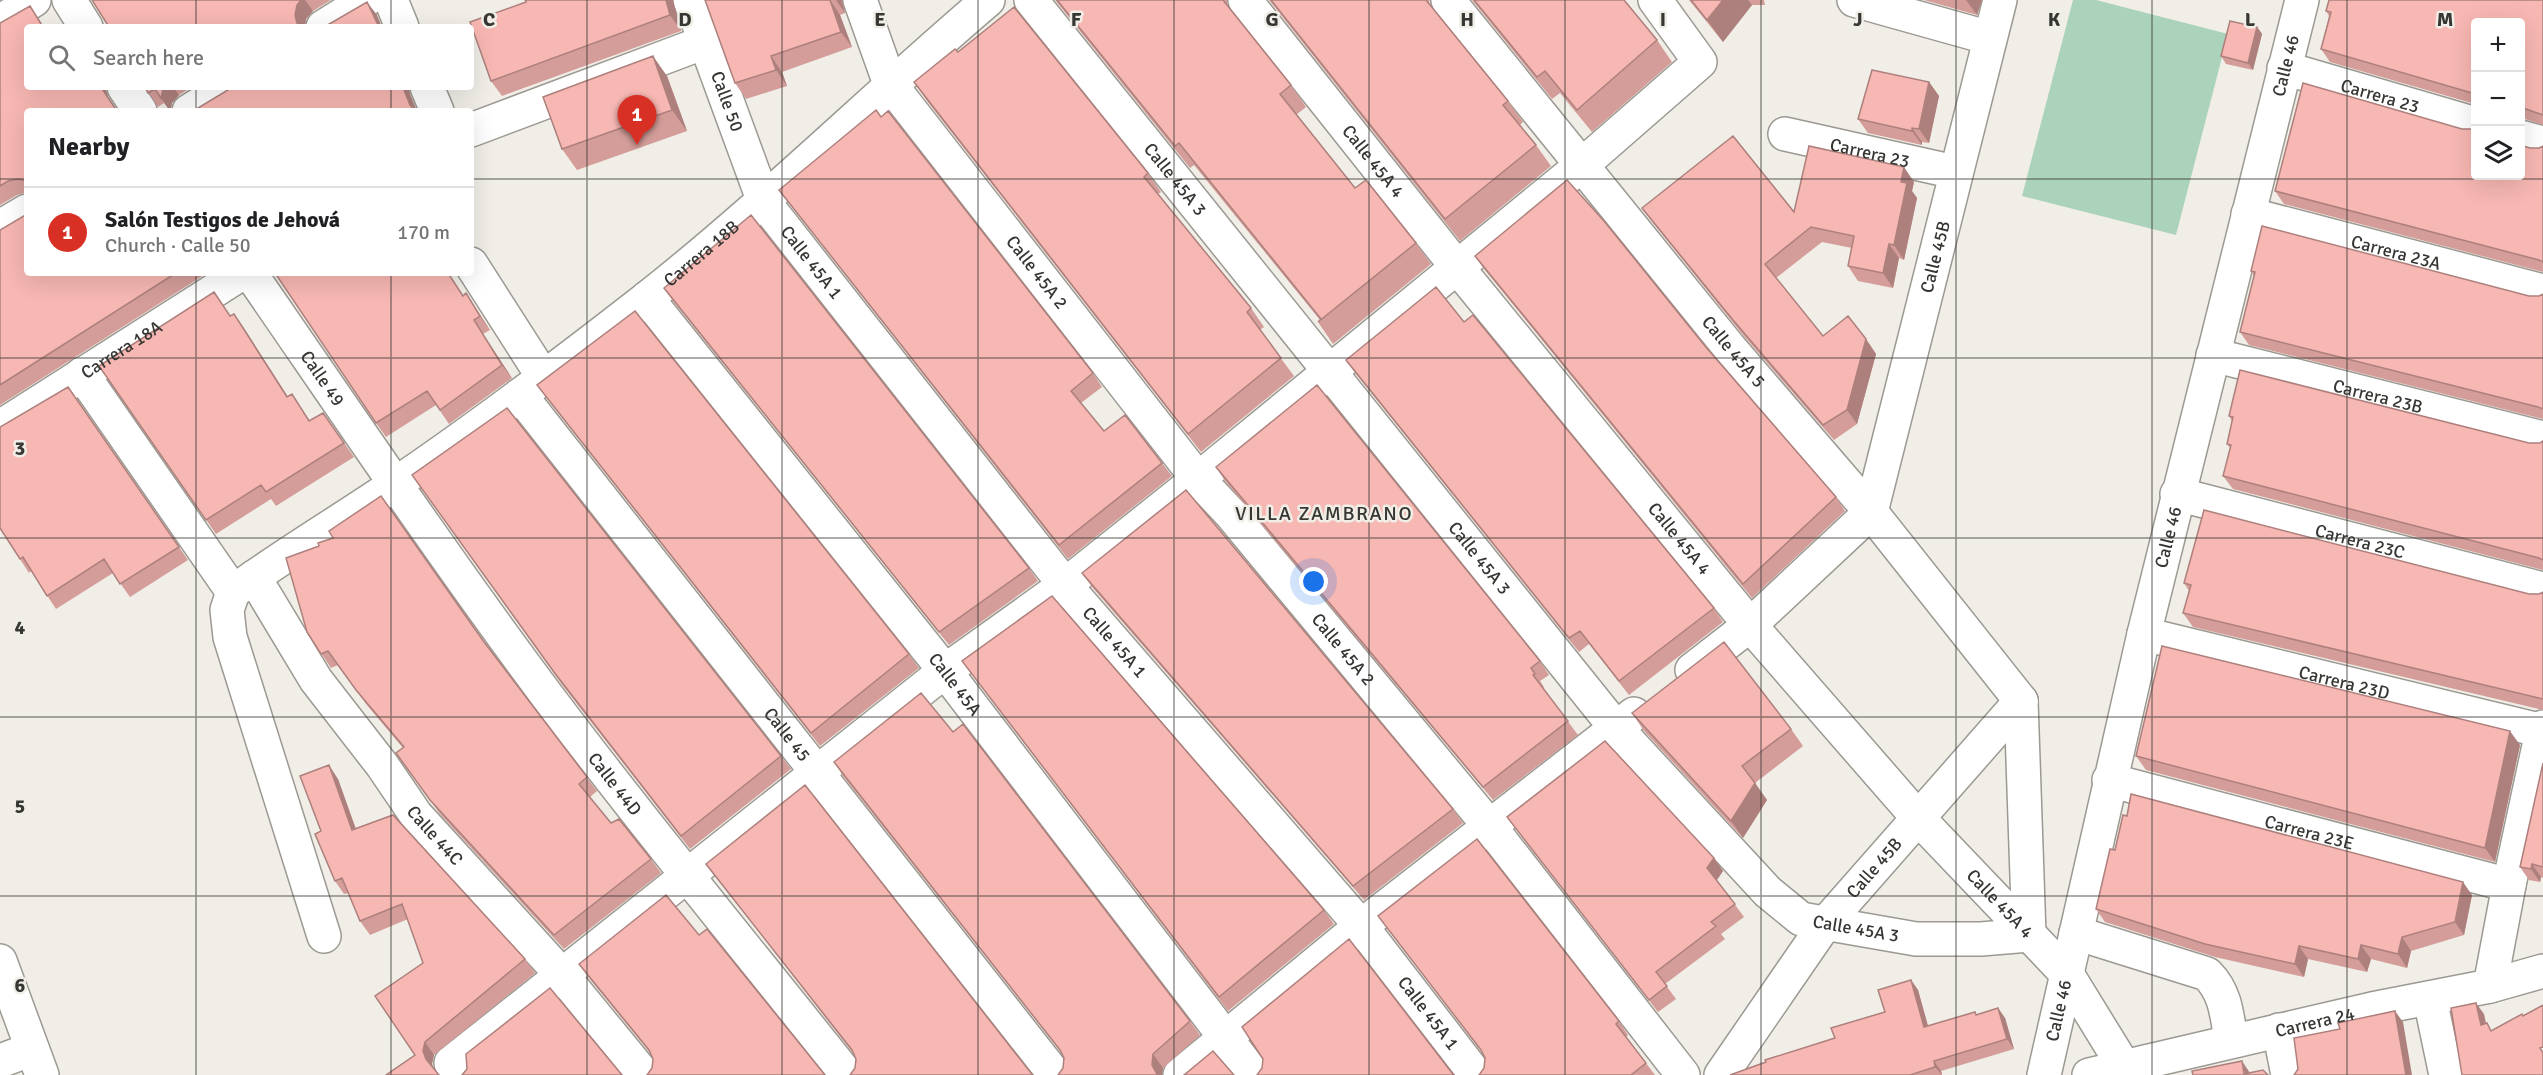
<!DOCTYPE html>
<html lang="en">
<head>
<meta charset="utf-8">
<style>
	body { margin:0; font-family:Signika,sans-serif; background:#f6f6f6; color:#202124 }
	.controls { position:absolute; right:18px; top:18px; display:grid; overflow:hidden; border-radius:6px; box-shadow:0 6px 24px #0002 }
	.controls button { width:54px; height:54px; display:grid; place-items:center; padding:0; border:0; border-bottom:2px solid #e0e0e0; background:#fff; color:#202124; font:30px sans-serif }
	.you { position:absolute; left:1314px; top:582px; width:21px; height:21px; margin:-15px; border:4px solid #fff; border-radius:50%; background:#1a73e8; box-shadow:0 0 0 9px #1a73e833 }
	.badge { display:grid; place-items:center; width:39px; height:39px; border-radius:50%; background:#d93025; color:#fff; font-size:20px; font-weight:700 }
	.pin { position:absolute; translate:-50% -50px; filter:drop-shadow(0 2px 3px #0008) }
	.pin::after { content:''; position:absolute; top:32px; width:21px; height:18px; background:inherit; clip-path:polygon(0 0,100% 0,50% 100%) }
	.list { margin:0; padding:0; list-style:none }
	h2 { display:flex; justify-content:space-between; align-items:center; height:78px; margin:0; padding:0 24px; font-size:26px }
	h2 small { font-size:20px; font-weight:400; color:#757577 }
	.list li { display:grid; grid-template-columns:39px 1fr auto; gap:18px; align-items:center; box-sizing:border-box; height:90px; padding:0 24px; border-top:2px solid #e0e0e0 }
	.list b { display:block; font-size:22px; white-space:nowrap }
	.list p { margin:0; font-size:20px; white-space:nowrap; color:#757577 }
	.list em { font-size:20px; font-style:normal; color:#757577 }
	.icon { flex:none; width:33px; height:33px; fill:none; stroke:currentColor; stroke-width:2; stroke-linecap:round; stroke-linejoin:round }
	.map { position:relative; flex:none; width:2543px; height:1075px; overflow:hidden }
	.search { position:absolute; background:#fff; box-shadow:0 6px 24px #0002; left:24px; top:24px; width:450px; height:66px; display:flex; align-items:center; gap:15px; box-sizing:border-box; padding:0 21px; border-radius:6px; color:#757577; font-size:22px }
	.panel { position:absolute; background:#fff; box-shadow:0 6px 24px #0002; left:24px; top:108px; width:450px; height:168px; border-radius:6px }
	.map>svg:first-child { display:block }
</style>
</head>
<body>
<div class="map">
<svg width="2543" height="1075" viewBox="0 0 2543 1075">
	<rect width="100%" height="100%" fill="#f0eee7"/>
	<!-- green -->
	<path fill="#abd2ba" d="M2073 0H2096L2228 34 2176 235 2022 196Z"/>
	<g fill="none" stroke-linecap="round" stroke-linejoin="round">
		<!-- minor casing -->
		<g stroke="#9b9992" stroke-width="36">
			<g id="minor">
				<path d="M69 0 86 27"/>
				<path d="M391 0 402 27"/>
				<path id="s1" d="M690 0 764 202 1065 585 1361 926 1476 1075"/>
				<path id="s2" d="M860 0 890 84 1198 479 1231 514 1491 828 1683 1075"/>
				<path id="s3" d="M1031 0 1616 728 1768 892 1801 919 1916 939H1981L2029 935 2021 701"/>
				<path id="s4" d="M1245 0 1457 267 1750 625 1919 819 2067 974 2123 1065 2125 1075"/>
				<path id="s5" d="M1448 0 1729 347 1871 512 2021 701"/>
				<path d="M1854 0 1990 38"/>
				<path d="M0 22 34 0"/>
				<path d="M323 27 366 0"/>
				<path id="s6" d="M2284 68 2476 124"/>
				<path d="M124 87 140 111"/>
				<path d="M427 87 437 111"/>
				<path d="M189 111 228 87"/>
				<path d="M471 130 705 42"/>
				<path id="s7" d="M1785 134 1955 172"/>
				<path d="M2520 137 2543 143"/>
				<path id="s8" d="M2248 214 2543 291"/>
				<path d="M0 227 27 211"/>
				<path d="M471 264 544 378"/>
				<path id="s9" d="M250 273C348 415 444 558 548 697 644 825 747 949 847 1075"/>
				<path id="s10" d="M647 298 945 671 1254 1075"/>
				<path id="s11" d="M2213 355 2543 438"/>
				<path d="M82 374 233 592"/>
				<path id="s12" d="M520 395 1055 1075"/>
				<path id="s13" d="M0 427 242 273"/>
				<path id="s14" d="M2177 494 2543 589"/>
				<path id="s15" d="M254 577 316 680 382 765 416 815 562 975 644 1075"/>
				<path id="s16" d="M2144 634 2543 731"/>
				<path id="s17" d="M1692 670 1750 625 1871 512 2000 0"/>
				<path id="s18" d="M2109 780 2509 885"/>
				<path d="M2076 933 2207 974C2226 993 2227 1015 2231 1041"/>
				<path id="s19" d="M324 936 230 637 227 610 233 592C285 554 341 521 394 485 480 427 564 363 646 299 765 205 873 98 988 0"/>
				<path d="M0 961 42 1075"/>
				<path d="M2490 986 2509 885 2543 727"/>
				<path d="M2430 999 2446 1075"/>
				<path d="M2279 1030 2288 1075"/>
				<path d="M0 1061 32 1049"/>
				<path d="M459 1075 451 1063 945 671 1065 585 1198 479 1582 165 1700 62 1655 0"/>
				<path d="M1180 1075 1361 926 1634 714"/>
				<path id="s20" d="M1721 1075 1825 924 2021 701"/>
				<path id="s21" d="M2044 1075 2144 634 2302 0"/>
				<path id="s22" d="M2089 1075 2372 1009 2490 986 2543 971"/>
			</g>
		</g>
		<!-- minor -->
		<use href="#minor" stroke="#fff" stroke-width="33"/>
	</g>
	<!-- wall -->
	<path fill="#d49d99" d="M92 0H331L313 11 306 19 305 27H109Z
		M673 0 681 31 502 96 491 81 526 2Z
		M705 0H842L845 13 840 15 852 47 782 72 787 86 746 99 735 83Z
		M1055 0H1227L1228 6 1291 85 1306 107 1296 115 1355 188 1416 243 1431 264 1333 344 1318 322 1320 320 1194 165 1190 168Z
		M1269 0H1430L1429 2 1431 6 1508 101 1523 122 1520 125 1536 145 1551 166 1460 241Z
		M1472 0H1624L1657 40 1672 62 1592 132 1560 93 1552 99Z
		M1689 0H1764L1765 5H1752L1723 42Z
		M1924 0H1982L1977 15Z
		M2543 0V125L2525 119H2520V22H2475V104L2330 62 2321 49 2329 16 2326 11Z
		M0 23 27 87H105L108 97 117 111H27V192L17 195 0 205Z
		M2257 27 2262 34 2253 70 2226 64 2221 56Z
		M958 52 1148 173 1161 192 1158 194 1251 308 1264 327 1260 330 1294 376 1201 452 927 101 914 82Z
		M667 76 687 131 577 170 562 149Z
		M1929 82 1939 96 1929 143 1922 142V145L1868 133 1858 119Z
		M145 87H192L179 95 172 103 170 111 164 103 158 107Z
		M2462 129H2472L2475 176 2530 148H2539L2543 146V272L2284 204 2275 191Z
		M1914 182 1912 191 1917 198 1904 260 1899 258 1893 288 1858 281 1848 266 1852 248 1822 242 1776 278 1823 336 1866 339 1876 354 1857 424 1834 440 1743 335 1653 223 1642 208 1794 212Z
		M779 190 1093 373 1102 387 1081 403 1104 431 1162 463 1172 476 1068 559 789 203Z
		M0 230 27 273H203L204 275 0 405Z
		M1475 256 1705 346 1836 497 1845 511 1752 598 1484 269Z
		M2251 271 2529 296H2539L2543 294V419L2249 345 2240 332 2254 276Z
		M664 288 1029 568 1038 581 949 645 673 301Z
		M463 295 475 307 490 330 483 334 512 378 449 424 436 405 386 437 376 423Z
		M234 314 288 397 292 394 310 421 323 413 354 457 276 506 271 499 216 534 99 366 230 316Z
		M1464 322 1714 608 1723 622 1629 695 1589 644 1579 652 1356 374 1346 360Z
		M537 385 909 654 919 668 820 746 547 399Z
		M68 387 188 560 130 597 113 573 56 609 31 571 29 573 20 559Z
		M2229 416 2529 443H2540L2543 441V570L2233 489 2223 476 2230 448 2227 444 2232 421Z
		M1216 467 1540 661 1549 675 1540 681 1544 687 1543 688 1578 735 1493 800 1225 481Z
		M412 475 781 756 791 769 690 849 563 686Z
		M1082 573 1453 809 1463 823 1364 900 1092 587Z
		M2184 583 2529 594H2539L2543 592V710L2193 627 2183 613 2189 591Z
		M307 632 484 642 597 791 590 797 611 823 651 859 661 873 564 949 440 814 396 753 403 748 366 704 338 665 331 668Z
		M962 661 1324 910 1334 924 1228 1011Z
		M1632 713 1791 729 1803 746 1755 783 1767 800 1743 838 1644 731Z
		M2520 745 2495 862 2146 770 2136 756Z
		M834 762 1190 1021 1200 1035 1163 1068 1162 1075H1058L1063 1068 1064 1058 1062 1053 843 776Z
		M2543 763V878L2541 877 2540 882 2529 880 2520 867Z
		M338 779 356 829 525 959 535 973 434 1055 432 1064 434 1069 415 1055 423 963 408 919 370 935 360 921 349 893 344 894 335 881 321 831Z
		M1507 817 1714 858 1723 871 1717 880 1744 917 1721 934 1725 939 1665 984 1676 999 1658 1012Z
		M2115 850 2472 895 2464 935 2411 951 2407 968 2371 959 2367 972 2308 959 2304 977 2215 957 2105 922 2096 909Z
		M706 864 1031 1073 855 1068 856 1059 853 1053 716 877Z
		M1378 916 1619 1021 1628 1035 1626 1037 1655 1075H1479L1484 1068 1485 1058 1483 1053Z
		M699 935 823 1073 652 1068 653 1059 651 1054 589 978 579 964Z
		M1911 980 1918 990 1928 1026 1975 1012 1977 1015 1998 1008 2005 1018 2014 1049 1941 1071 1942 1075H1730L1835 1038 1885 1012Z"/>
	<!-- shaded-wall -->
	<path fill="#ad807d" d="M301 0H305L313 11 306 19 305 27H300L297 23 295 15 297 5Z
		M666 0H673L681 31 670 15Z
		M830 0 840 15 852 47 841 32Z
		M836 0H842L845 13Z
		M1723 0H1748L1752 5 1723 42 1707 20Z
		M1966 0H1982L1977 15Z
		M367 2 377 15 382 27H379Z
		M2257 27 2262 34 2253 70 2248 63Z
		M653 56 667 76 687 131 672 110Z
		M771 56 782 72 787 86 776 70Z
		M1929 82 1939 96 1929 143 1919 129Z
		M101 87H105L108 97 117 111Z
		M165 87H173L179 95 172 103 170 111 161 98 163 89Z
		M403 87H409L410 94 417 111H415L410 105Z
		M1912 128 1922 142V145L1912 131Z
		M1904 167 1914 182 1912 191 1917 198 1904 260 1894 245 1901 182Z
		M1889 244 1899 258 1893 288 1883 273Z
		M466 293 475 307 490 330 480 316Z
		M234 314 244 328 297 411 287 397Z
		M474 320 483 334 512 378 502 365Z
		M1866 339 1876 354 1857 424 1847 410Z
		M2510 731 2520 745 2495 862 2485 848Z
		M329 765 338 779 361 844 352 830Z
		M1755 783 1767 800 1743 838 1731 821Z
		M1714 858 1723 871 1716 881 1707 868Z
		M2532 864 2541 877 2540 882 2531 869Z
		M2463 882 2472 895 2464 935 2455 922Z
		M2402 937 2411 951 2407 968 2398 954Z
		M2361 945 2371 959 2367 972 2358 959Z
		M2299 946 2308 959 2304 977 2295 964Z
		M1911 980 1918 990 1931 1037 1924 1027Z
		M2476 1003 2484 1014 2489 1037 2481 1025Z
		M1998 1008 2005 1018 2014 1049 2007 1039Z
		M2395 1011 2403 1022 2412 1075H2406Z
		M425 1042 434 1055 432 1064 435 1073 426 1059 423 1051Z
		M1153 1054 1163 1068 1162 1075H1157L1152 1065Z
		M1934 1061 1941 1071 1942 1075 1935 1067Z
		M2242 1061 2250 1073 2245 1075Z"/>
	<!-- building -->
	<path fill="#f7b7b2" stroke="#ad807d" stroke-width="1.5" d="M92 0H301L297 5 295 15 297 23 302 27H109Z
		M525 0H666L670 15 491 81 470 22 526 2Z
		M705 0H830L841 32 771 56 776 70 735 83Z
		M1057 0H1223L1291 85 1280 94 1355 188 1366 180 1416 243 1318 322 1321 319 1179 143 1175 146Z
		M1271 0H1426L1508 101 1503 105 1536 145 1445 219Z
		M1474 0H1624L1657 40 1577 110 1545 71 1537 77Z
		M1691 0H1723L1707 20Z
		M2329 0H2543V115L2520 107V22H2475V95L2472 93 2321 49 2331 12 2326 11Z
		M367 2 379 27H324Z
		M30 6 43 27H27V87H101L115 108 110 111H27V181L18 179 8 181 0 186V23Z
		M1014 7 1148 173 1144 177 1251 308 1247 312 1281 358 1188 434 914 82 955 49 958 52Z
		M2230 21 2257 27 2248 63 2221 56Z
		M653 56 672 110 562 149 543 97Z
		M1872 70 1929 82 1919 129 1912 128V131L1858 119Z
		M2303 83 2462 129H2472L2475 127V176H2520V145L2530 148H2539L2543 146V262L2539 260 2275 191Z
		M145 87H165L163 89 161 98 155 89 148 93Z
		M231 87H403L410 105 416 111H193L228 90Z
		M876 110 881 117 888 111 1093 373 1071 391 1104 431 1125 415 1162 463 1059 545 779 190Z
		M1733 136 1794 212 1809 146 1904 167 1901 182 1907 183 1894 245 1889 244 1883 273 1848 266 1854 236 1811 227 1765 264 1823 336 1848 316 1866 339 1847 410 1823 425 1733 320 1642 208Z
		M1567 180 1604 221 1705 346 1836 497 1743 584 1475 256Z
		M27 214V273H176L0 385V230Z
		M751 215 1029 568 939 632 664 288Z
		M2262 226 2529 296H2539L2543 294V409L2538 407 2240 332 2255 272 2251 271Z
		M275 273H448L463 296 466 293 480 316 474 320 502 365 440 410 427 391 376 423Z
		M1436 287 1464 322 1473 315 1714 608 1619 681 1580 631 1569 638 1346 360Z
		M214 292 230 316 234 314 287 397 292 394 309 421 323 413 344 443 266 492 261 485 206 520 99 366Z
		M635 311 909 654 811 733 537 385Z
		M2240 370 2529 443H2540L2543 441V560L2539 558 2223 476 2231 445 2227 444 2233 417 2229 416Z
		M1317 385 1540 661 1531 668 1535 674 1533 675 1568 721 1483 787 1216 467Z
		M68 387 179 547 120 584 104 559 47 596 23 557 20 559 0 528V427Z
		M507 408 781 756 681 836 554 672 412 475Z
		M1186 490 1453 809 1353 886 1082 573Z
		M381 496 484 642 587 777 579 784 611 823 619 819 651 859 554 935 430 800 396 753 404 747 356 690 328 651 321 654 307 632 286 558 319 546 318 543 333 538 329 531Z
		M2204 510 2529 594H2539L2543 592V699L2183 613 2191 585 2184 583Z
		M1052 596 1324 910 1219 997 962 661Z
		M1724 642 1791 729 1742 766 1755 783 1731 821 1632 713Z
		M2162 646 2510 731 2485 848 2136 756Z
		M921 693 953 732 963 724 1190 1021 1153 1054 1152 1065 1157 1074 1158 1075H1058L1063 1068 1064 1058 1060 1050 834 762Z
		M1605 741 1714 858 1707 868 1735 904 1711 922 1716 926 1656 972 1667 986 1649 1000 1507 817Z
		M2543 763V867L2532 864 2531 869 2520 867Z
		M329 765 352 830 393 815 525 959 425 1042 423 1051 426 1059 439 1075H386L415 1055 375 996 423 963 402 904 360 921 342 878 335 881 315 834 321 831 300 776Z
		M805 785 1031 1073 1033 1075H850L855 1068 856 1059 852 1050 706 864Z
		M2131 794 2463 882 2455 922 2402 937 2398 954 2361 945 2358 959 2299 946 2295 964 2205 944 2096 909 2110 849 2115 850 2123 815 2127 816Z
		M1477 839 1619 1021 1616 1024 1646 1063 1631 1075H1479L1484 1068 1485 1058 1481 1050 1378 916Z
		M666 895 699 935 707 929 825 1075H647L652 1068 653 1059 649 1050 579 964Z
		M1349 939 1452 1073 1454 1075H1257L1262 1068 1263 1059 1242 1027Z
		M1911 980 1924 1027 1975 1012 1976 1015 1998 1008 2007 1039 1934 1061 1935 1067 1910 1075H1730L1766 1062 1765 1060 1835 1038 1831 1028 1885 1012 1878 990Z
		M550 988 622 1075H462L467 1069 466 1054Z
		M2476 1003 2481 1025 2487 1023 2491 1031 2522 1014 2523 1016 2543 1005V1047L2540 1048 2543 1053V1075H2462L2451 1008Z
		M2395 1011 2406 1075H2294L2298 1069 2294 1038 2340 1029 2338 1023Z
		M1213 1051 1234 1075H1184Z
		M2242 1061 2244 1074 2263 1070 2268 1075H2193L2192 1071Z"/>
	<!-- grid -->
	<path fill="none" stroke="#363633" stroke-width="1.5" stroke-opacity="0.55" d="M196 0V27M391 0V27M587 0V1075M782 0V1075M978 0V1075M1174 0V1075M1369 0V1075M1565 0V1075M1761 0V1075M1956 0V1075M2152 0V1075M2347 0V1075M196 87V111M391 87V111M0 179H27M471 179H2543M196 273V1075M391 273V1075M0 358H2543M0 538H2543M0 717H2543M0 896H2543"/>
	<g text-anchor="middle" stroke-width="5" stroke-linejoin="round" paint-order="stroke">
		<!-- street labels -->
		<g font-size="18" fill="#363633" stroke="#f0eee7">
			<text dy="6" stroke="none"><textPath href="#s21" startOffset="1038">Calle 46</textPath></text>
			<text dy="6" stroke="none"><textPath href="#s6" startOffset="100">Carrera 23</textPath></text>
			<text dy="6" stroke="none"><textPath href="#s1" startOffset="108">Calle 50</textPath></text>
			<text dy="6" stroke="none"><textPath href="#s7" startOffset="87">Carrera 23</textPath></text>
			<text dy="6" stroke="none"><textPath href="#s4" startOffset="206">Calle 45A 4</textPath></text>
			<text dy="6" stroke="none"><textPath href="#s3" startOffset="230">Calle 45A 3</textPath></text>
			<text dy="6" stroke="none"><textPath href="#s8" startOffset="153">Carrera 23A</textPath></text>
			<text dy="6" stroke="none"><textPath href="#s19" startOffset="938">Carrera 18B</textPath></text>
			<text dy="6" stroke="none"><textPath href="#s17" startOffset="502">Calle 45B</textPath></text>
			<text dy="6" stroke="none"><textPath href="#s1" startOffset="292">Calle 45A 1</textPath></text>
			<text dy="6" stroke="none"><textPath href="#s2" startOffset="328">Calle 45A 2</textPath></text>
			<text dy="6" stroke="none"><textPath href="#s13" startOffset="144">Carrera 18A</textPath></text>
			<text dy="6" stroke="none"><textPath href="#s5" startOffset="453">Calle 45A 5</textPath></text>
			<text dy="6" stroke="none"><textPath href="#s9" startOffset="128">Calle 49</textPath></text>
			<text dy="6" stroke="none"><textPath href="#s11" startOffset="170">Carrera 23B</textPath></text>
			<text dy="6" stroke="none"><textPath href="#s21" startOffset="552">Calle 46</textPath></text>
			<text dy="6" stroke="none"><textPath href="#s4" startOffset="692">Calle 45A 4</textPath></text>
			<text dy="6" stroke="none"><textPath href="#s14" startOffset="189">Carrera 23C</textPath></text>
			<text dy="6" stroke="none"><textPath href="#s3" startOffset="716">Calle 45A 3</textPath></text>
			<text dy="6" stroke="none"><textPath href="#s1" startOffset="778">Calle 45A 1</textPath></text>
			<text dy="6" stroke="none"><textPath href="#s2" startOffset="814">Calle 45A 2</textPath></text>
			<text dy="6" stroke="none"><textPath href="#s16" startOffset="206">Carrera 23D</textPath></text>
			<text dy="6" stroke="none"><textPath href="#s10" startOffset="494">Calle 45A</textPath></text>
			<text dy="6" stroke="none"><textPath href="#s12" startOffset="432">Calle 45</textPath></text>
			<text dy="6" stroke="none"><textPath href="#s9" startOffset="628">Calle 44D</textPath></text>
			<text dy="6" stroke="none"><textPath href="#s18" startOffset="207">Carrera 23E</textPath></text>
			<text dy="6" stroke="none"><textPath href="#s15" startOffset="316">Calle 44C</textPath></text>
			<text dy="6" stroke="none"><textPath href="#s20" startOffset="258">Calle 45B</textPath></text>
			<text dy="6" stroke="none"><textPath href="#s4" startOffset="1178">Calle 45A 4</textPath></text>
			<text dy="6" stroke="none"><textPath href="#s3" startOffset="1256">Calle 45A 3</textPath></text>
			<text dy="6" stroke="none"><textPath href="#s21" startOffset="66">Calle 46</textPath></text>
			<text dy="6" stroke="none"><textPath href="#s1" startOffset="1264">Calle 45A 1</textPath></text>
			<text dy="6" stroke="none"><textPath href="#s22" startOffset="232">Carrera 24</textPath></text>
		</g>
		<!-- neighbourhood labels -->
		<g font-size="20" letter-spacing="1.5" fill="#363633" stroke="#f0eee7">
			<text x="1324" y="520">VILLA ZAMBRANO</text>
		</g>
	</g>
	<g font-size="20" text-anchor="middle" font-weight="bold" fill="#363633" stroke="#f0eee7" stroke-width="5" stroke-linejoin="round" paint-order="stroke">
		<text x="489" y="26">C</text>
		<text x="685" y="26">D</text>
		<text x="880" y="26">E</text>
		<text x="1076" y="26">F</text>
		<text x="1272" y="26">G</text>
		<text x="1467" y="26">H</text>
		<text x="1663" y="26">I</text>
		<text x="1858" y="26">J</text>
		<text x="2054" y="26">K</text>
		<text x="2250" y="26">L</text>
		<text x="2445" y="26">M</text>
		<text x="20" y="455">3</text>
		<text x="20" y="634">4</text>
		<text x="20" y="813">5</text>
		<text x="20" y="992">6</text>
	</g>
</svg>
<div class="controls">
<button>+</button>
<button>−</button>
<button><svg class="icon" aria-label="layers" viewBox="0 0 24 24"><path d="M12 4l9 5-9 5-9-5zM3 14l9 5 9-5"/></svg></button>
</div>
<div class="you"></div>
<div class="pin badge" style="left:637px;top:145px">1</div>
<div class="search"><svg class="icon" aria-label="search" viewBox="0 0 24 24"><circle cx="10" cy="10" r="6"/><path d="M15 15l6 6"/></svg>Search here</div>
<section class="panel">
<h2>Nearby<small></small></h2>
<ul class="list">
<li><span class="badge">1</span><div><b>Salón Testigos de Jehová</b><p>Church · Calle 50</p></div><em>170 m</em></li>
</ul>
</section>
</div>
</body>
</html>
